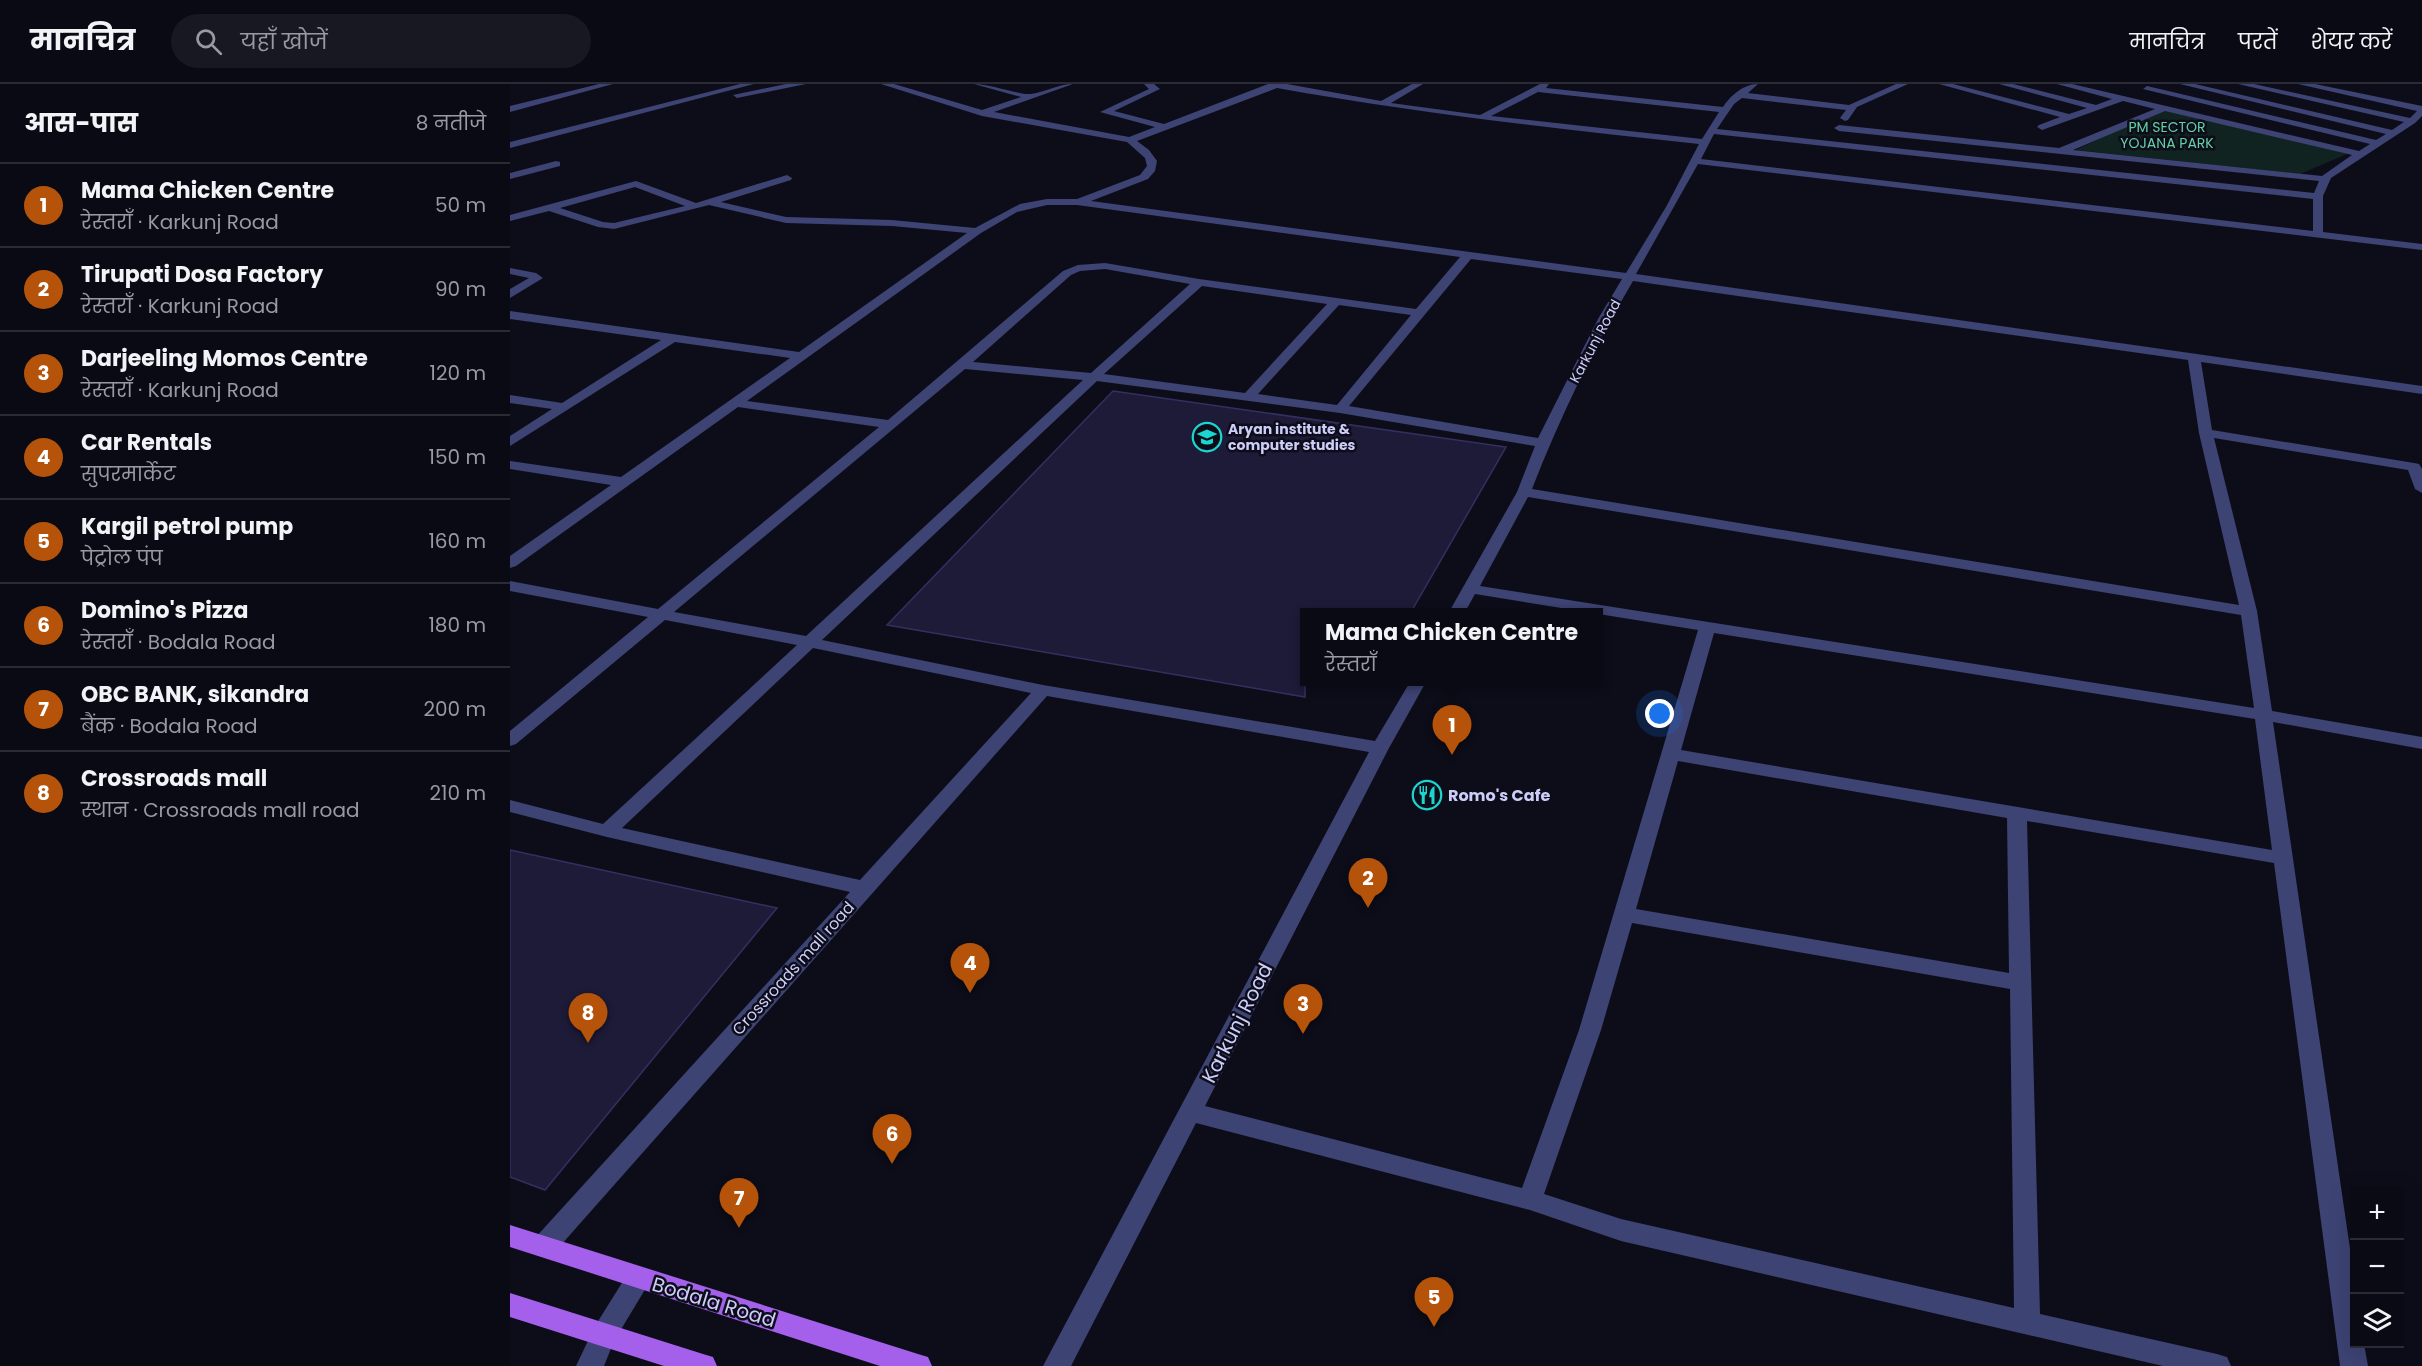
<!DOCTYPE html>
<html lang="hi">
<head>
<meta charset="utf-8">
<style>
	body { margin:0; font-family:Poppins,"Noto Sans Devanagari",sans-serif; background:#181822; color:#f1f3f6 }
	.controls { position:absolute; right:18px; bottom:18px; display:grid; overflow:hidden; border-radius:0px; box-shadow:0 6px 24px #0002 }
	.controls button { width:54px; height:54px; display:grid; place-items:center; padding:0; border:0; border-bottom:2px solid #2a2b34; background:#0a0a14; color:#f1f3f6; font:30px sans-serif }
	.you { position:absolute; left:1150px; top:630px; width:21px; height:21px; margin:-15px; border:4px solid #fff; border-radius:50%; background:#1a73e8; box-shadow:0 0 0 9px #1a73e833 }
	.badge { display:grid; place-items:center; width:39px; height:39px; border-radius:50%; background:#b45309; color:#fff; font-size:20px; font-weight:700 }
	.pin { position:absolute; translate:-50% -50px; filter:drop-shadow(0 2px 3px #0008) }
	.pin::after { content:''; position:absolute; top:32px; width:21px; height:18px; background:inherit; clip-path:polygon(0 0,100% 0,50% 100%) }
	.popup { position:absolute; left:790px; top:524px; width:303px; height:78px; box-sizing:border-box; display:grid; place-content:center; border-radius:0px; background:#0a0a14; filter:drop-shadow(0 2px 4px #0005); font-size:20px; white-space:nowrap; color:#999aa0 }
	.popup b { font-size:22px; color:#f1f3f6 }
	.popup::after { content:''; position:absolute; left:50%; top:100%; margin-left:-12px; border:12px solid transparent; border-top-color:#0a0a14 }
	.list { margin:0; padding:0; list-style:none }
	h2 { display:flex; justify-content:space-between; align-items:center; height:78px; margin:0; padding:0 24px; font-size:26px }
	h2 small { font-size:20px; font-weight:400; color:#999aa0 }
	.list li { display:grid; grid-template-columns:39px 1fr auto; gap:18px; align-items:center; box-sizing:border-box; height:84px; padding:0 24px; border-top:2px solid #2a2b34 }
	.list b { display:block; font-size:22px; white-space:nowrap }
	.list p { margin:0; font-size:20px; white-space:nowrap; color:#999aa0 }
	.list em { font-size:20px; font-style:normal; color:#999aa0 }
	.icon { flex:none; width:33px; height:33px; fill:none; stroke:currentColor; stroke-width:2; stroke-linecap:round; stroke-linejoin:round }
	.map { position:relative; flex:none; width:1912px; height:1282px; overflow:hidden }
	header { display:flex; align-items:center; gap:36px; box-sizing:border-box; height:84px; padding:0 30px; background:#0a0a14; border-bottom:2px solid #2a2b34 }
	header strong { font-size:28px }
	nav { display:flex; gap:33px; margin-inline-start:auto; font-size:21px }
	.search { width:420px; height:54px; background:#181822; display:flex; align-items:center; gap:15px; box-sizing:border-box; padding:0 21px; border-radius:33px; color:#999aa0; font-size:22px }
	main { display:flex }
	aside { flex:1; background:#0a0a14 }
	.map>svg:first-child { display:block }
</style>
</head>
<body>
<header>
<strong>मानचित्र</strong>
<div class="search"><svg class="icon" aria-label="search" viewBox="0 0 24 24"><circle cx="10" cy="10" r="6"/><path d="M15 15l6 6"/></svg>यहाँ खोजें</div>
<nav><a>मानचित्र</a><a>परतें</a><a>शेयर करें</a></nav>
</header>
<main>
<aside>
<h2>आस-पास<small>8 नतीजे</small></h2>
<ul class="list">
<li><span class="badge">1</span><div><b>Mama Chicken Centre</b><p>रेस्तराँ · Karkunj Road</p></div><em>50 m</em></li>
<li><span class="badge">2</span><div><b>Tirupati Dosa Factory</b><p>रेस्तराँ · Karkunj Road</p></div><em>90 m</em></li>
<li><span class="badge">3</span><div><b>Darjeeling Momos Centre</b><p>रेस्तराँ · Karkunj Road</p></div><em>120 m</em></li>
<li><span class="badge">4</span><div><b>Car Rentals</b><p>सुपरमार्केट</p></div><em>150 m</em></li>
<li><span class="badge">5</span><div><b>Kargil petrol pump</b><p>पेट्रोल पंप</p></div><em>160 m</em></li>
<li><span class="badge">6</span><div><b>Domino's Pizza</b><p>रेस्तराँ · Bodala Road</p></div><em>180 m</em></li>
<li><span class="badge">7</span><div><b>OBC BANK, sikandra</b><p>बैंक · Bodala Road</p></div><em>200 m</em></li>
<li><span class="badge">8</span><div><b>Crossroads mall</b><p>स्थान · Crossroads mall road</p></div><em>210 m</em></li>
</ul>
</aside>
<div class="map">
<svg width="1912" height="1282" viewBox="0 0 1912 1282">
	<rect width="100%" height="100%" fill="#0d0d1a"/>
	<!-- green -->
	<path fill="#112320" d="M1654 24 1837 70 1790 90 1566 66Z"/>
	<!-- building -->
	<path fill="#1d1b38" stroke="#333061" stroke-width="1.5" d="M603 307 996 363 901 528H795V613L377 541Z
		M0 766 267 824 35 1106 0 1093Z"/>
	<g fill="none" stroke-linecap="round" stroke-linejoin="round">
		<!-- minor -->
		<path fill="#3d4373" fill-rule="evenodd" d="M89 0H103L0 28V22Z
			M230 0H244L0 64V58Z
			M276 0H296L227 14 223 11Z
			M371 0H384L472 26 511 13 464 0C481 0 509 11 521 10 536 8 548 0 563 0L484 28 619 53 645 43 590 28 639 5 634 0H644L650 5 604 27 654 40 758 0H777L871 17 902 0H913L881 19 970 31 1030 0H1039L1036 4 1213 23C1221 11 1234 0 1248 0L1238 9 1339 21 1386 0H1398L1347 23 1338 36 1335 37 1330 34 1336 26 1232 14 1224 20 1207 45 1804 109 1809 97 1329 47 1324 44 1329 41 1549 64 1645 25 1613 17 1532 46 1527 43 1529 41 1550 33 1429 0H1443L1559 30 1577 24 1489 0H1503L1586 21 1602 15 1547 0H1562L1849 67 1860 60 1633 5 1637 2 1866 56 1876 50 1670 0H1685L1882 46 1894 38 1728 0H1744L1900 34 1907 27 1788 0H1805L1912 22V32L1905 39 1821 94 1813 112V148L1912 160V166L1188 80 1126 190 1912 302V310L1691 278 1702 346 1904 379 1909 380 1912 385V409L1905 405 1898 386 1704 354 1747 527 1762 627 1912 653V665L1763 638 1844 1192V1260H1854L1858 1282H1830L1764 779 1517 737 1530 1230 1707 1270 1717 1273 1721 1282H1653L1111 1157 1020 1126 686 1039 561 1282H533L859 668 537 612 43 1170 34 1173 25 1170 21 1162 25 1154 340 808 97 753 0 728V716L93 740 287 561 155 536 6 660 0 662V647L138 533 0 507V497L148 525 369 343 228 323 6 482 0 484V472L101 401 0 385V377L111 393 280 274 165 258 0 362V352L42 325 0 319V311L52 319 151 256 0 235V227L289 268 457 149 382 142 276 139 199 121 104 145 88 143 39 127 0 137V131L126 97 186 119 277 91 282 94 281 96 211 118 276 133 382 136 465 144 510 120 537 115H567L630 91 637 82 635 74 617 58 472 32ZM767 4C907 29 1048 45 1189 60L1156 123 1116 189 581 117 638 95 645 87 647 77 639 66 627 57ZM1028 8 1209 28 1192 55 981 32ZM1655 27 1842 71 1812 92 1563 66ZM1204 50 1803 115V147L1191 75ZM125 103 175 122 104 139 93 138 50 124ZM537 121H567L950 173 906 225 689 195 595 179 568 181 553 187 378 336 237 317 471 149 507 128ZM961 175 1112 195 1088 235 1028 354 839 322ZM595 185 680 200 581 289 463 278 561 191 570 187ZM1123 197 1678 276 1689 349 1729 521 1022 405C1050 333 1084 263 1123 197ZM692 202 817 220 735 309 594 290ZM829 221 901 231 827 321 748 310ZM455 285 573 296 296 552 164 528ZM587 297 830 329 1025 362 1007 408 939 528H955L965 510 1188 546 1069 946 1012 1104 695 1022 879 664 916 598H900L865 657 533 601 312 556ZM1018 413 1731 531 1744 624 970 502ZM1204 549 1745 635 1762 766 1171 666ZM303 564 521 609 350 796 112 744ZM1168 677 1497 734 1499 889 1126 825ZM1122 839 1500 905 1504 1224 1111 1135 1034 1110 1091 946Z
			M46 77 50 78V82L0 95V89Z
			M0 184 26 189 33 194 0 214V205L19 194 0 190Z
			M129 1183 138 1186 142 1194 104 1257 94 1282H66L85 1242 120 1186Z"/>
		<!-- major -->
		<path fill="#a460eb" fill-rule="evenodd" d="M0 1141 408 1270 418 1273 422 1282H370L0 1163Z
			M0 1209 193 1270 203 1273 207 1282H154L0 1233Z"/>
	</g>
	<!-- icons -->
	<defs>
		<g id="university-ring" transform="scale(1.5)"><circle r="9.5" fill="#0d0d1a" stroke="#1bd5ce" stroke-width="1.5"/><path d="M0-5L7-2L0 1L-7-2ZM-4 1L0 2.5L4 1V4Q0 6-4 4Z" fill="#1bd5ce"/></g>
		<g id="restaurant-ring" transform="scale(1.5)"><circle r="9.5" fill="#0d0d1a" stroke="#1bd5ce" stroke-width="1.5"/><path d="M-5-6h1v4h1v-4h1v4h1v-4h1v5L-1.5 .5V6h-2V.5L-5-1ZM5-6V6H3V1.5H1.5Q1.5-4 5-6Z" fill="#1bd5ce"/></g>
	</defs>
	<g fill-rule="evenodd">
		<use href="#university-ring" x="697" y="353"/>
		<use href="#restaurant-ring" x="917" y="711"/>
	</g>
	<g text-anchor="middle" stroke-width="5" stroke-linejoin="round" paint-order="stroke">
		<!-- far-park labels -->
		<g font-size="14" fill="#62cea4" stroke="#0d0d1a">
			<text x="1657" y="48">PM SECTOR<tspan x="1657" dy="16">YOJANA PARK</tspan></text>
		</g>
		<!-- far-street labels -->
		<g font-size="14" fill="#cccdf9" stroke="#0d0d1a">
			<text transform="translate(1085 257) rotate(-62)" y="5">Karkunj Road</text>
		</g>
		<!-- far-poi labels -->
		<g font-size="14" font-weight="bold" fill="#cccdf9" stroke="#0d0d1a" text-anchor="start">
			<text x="718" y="350">Aryan institute &amp;<tspan x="718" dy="16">computer studies</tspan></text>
		</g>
		<!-- poi labels -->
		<g font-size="16" font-weight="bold" fill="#cccdf9" stroke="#0d0d1a" text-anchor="start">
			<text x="938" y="717">Romo's Cafe</text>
		</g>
		<!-- street labels -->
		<g font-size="16" fill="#cccdf9" stroke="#0d0d1a">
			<text transform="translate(283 884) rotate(-48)" y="6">Crossroads mall road</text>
		</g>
		<!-- near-street labels -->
		<g font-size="20" fill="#cccdf9" stroke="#0d0d1a">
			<text transform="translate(727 939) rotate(-63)" y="7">Karkunj Road</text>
			<text transform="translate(204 1218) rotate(17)" y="7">Bodala Road</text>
		</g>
	</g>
</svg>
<div class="controls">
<button>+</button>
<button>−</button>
<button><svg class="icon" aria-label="layers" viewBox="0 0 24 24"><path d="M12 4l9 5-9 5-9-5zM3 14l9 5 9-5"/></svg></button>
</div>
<div class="you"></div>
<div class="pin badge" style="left:942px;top:671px">1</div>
<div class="popup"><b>Mama Chicken Centre</b>रेस्तराँ</div>
<div class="pin badge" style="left:858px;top:824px">2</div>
<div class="pin badge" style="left:793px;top:950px">3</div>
<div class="pin badge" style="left:460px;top:909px">4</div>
<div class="pin badge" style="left:924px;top:1243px">5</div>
<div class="pin badge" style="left:382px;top:1080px">6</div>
<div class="pin badge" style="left:229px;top:1144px">7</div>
<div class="pin badge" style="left:78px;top:959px">8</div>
</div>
</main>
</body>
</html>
